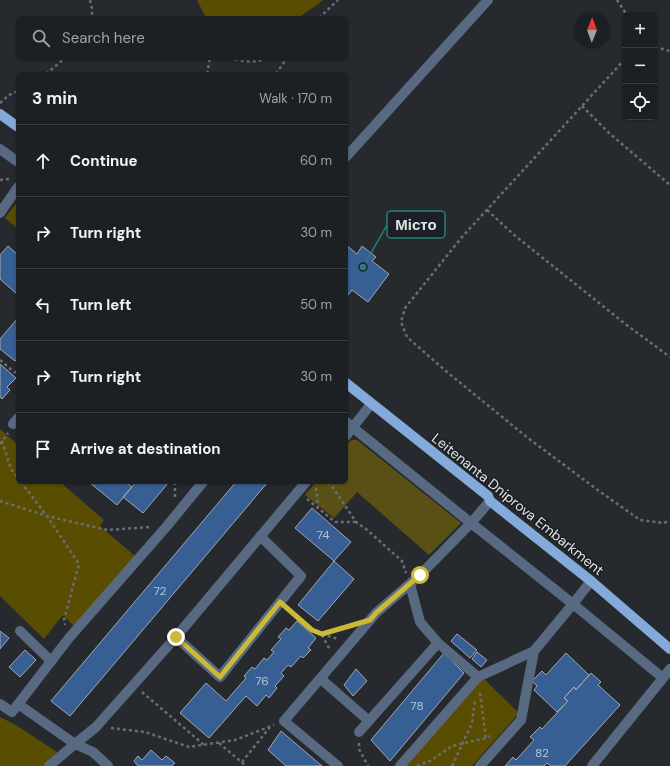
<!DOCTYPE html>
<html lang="en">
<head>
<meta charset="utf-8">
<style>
	body { margin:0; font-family:"DM Sans",sans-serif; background:#292d30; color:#f1f3f6 }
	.controls { position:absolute; right:12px; top:12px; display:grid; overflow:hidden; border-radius:6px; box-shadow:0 1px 3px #0004 }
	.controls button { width:36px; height:36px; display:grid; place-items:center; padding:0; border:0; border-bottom:1px solid #3a3e41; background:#1c2023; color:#f1f3f6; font:20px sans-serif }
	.compass { position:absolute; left:574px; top:12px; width:36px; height:36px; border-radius:50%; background:#1c2023; box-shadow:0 1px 3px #0004; rotate:1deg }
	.stop { position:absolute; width:12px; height:12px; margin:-9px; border:3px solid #cdb938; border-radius:50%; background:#fff }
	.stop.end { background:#cdb938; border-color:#fff; box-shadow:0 1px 4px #0008 }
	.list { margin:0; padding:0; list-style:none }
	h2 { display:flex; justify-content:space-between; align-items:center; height:52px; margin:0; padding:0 16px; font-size:17px }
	h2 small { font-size:13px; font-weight:400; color:#a0a3a6 }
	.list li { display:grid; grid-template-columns:26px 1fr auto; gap:12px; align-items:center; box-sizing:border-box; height:72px; padding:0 16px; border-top:1px solid #3a3e41 }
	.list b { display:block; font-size:15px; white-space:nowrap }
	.list em { font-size:13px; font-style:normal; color:#a0a3a6 }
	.icon { flex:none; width:22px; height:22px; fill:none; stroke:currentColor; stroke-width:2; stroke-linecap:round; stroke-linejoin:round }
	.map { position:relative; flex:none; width:670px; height:766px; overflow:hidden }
	.search { position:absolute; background:#1c2023; box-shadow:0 1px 3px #0004; left:16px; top:16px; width:332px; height:44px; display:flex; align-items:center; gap:10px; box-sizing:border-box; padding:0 14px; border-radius:6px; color:#a0a3a6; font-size:15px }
	.panel { position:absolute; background:#1c2023; box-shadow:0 1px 3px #0004; left:16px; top:72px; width:332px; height:412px; border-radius:6px }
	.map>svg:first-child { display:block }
</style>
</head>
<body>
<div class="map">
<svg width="670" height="766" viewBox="0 0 670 766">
	<rect width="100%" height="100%" fill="#262a2f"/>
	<!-- green -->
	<path fill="#584d00" d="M197 0H323L314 7 298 18H206Z
		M18 201V229L5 218Z
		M0 429 18 445V482H60L104 520 100 526 135 556 75 627 63 615 44 639 0 596Z
		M483 678 519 713 472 766H406Z
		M0 717 16 725 60 754 50 766H0Z"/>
	<!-- forest -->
	<path fill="#595015" d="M352 440H357L461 523 429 555 357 492 334 518 305 495 316 482H346V445Z"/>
	<!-- building -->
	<path fill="#375f94" stroke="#a2a7ae" d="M346 245 357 254 362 246 376 257 372 261 389 274 368 302 352 290 348 295 346 294Z
		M8 246 18 255V295L0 279V255Z
		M18 318V357L15 361 0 349V339Z
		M0 364 16 378 7 387 10 390 2 399 0 397Z
		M89 482H126L132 487 117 505Z
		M136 482H169L143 513 123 497Z
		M236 482H268L70 716 51 701Z
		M312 508 351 542 334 561 295 528Z
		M334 561 354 579 318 621 298 605Z
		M297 621 316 638 308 648 311 650 303 658 301 656 291 667 288 665 281 673 284 676 275 686 277 688 269 698 266 695 257 706 246 696 209 738 180 713 206 683 226 701 246 678 244 676 252 667 255 669 264 658 267 660 274 652 271 650 281 639 278 637 286 628 289 630Z
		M0 631 9 638 0 649Z
		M457 634 477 650 470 658 451 641Z
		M25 650 36 660 20 677 9 667Z
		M477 652 487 660 481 667 472 659Z
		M444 653 464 673 390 761 371 740Z
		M566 653 589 675 576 690 574 687 564 698 568 701 557 712 534 690 537 686 532 681 542 671 546 675Z
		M356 669 367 681 353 696 344 685Z
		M591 673 601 682 598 685 620 705 565 766H551L547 763 544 766H505L513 757 516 760 534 740 530 737 540 727 542 729 568 701 564 698 574 687 576 690Z
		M281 731 322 766H286L268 750Z
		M151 750 162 760 166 756 175 763 172 766H138L134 761 138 756 142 760Z"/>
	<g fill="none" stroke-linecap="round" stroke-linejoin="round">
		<!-- path -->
		<path stroke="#6a6e72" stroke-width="2.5" stroke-dasharray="3 3" stroke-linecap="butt" d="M90 0 92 9V18
			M617 0 627 15
			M319 18 338 0
			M655 47 670 51
			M229 58C242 61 255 64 267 58
			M625 59 462 237 405 308 401 322 407 337 447 372 528 438 595 488 640 520 664 523 670 520
			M46 74 65 58
			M207 74 210 58
			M276 74 287 58
			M0 103 9 95 18 91
			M582 106 609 133 670 185
			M0 180 9 179
			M487 210 513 234 624 323 670 357
			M0 360 14 372H18
			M2 441 11 469 18 478
			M0 444 8 433
			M21 482 47 516 79 564 64 620 65 625
			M328 482 334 489 356 522 366 529 402 561 406 573
			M316 488 318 507
			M175 497V482
			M307 499 335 522H356
			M0 501 47 516 107 530 151 527
			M288 609 311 630 322 634 349 626
			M322 634 338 639
			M322 635 330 650
			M142 692 204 745
			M480 693 486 738
			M111 728 145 732 189 747 235 740 274 725
			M219 743 246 766
			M359 743V749L368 766
			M242 762 270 727
			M417 766 430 761 452 746 486 738 490 736
			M452 766 472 723 475 699"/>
		<!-- minor -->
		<path stroke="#586a82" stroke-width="10" d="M0 149 18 162
			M346 157 488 0
			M0 213 18 187
			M346 422 471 523 490 501
			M13 424 18 418
			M346 436 371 404
			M591 581 573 604 663 678 592 766
			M410 584 420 622 438 643
			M20 631 51 661
			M176 637 220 677 301 576 260 536
			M663 678 670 669
			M321 679 369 721
			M0 704 12 712 69 638 167 526 203 482
			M18 704 75 744 96 727 176 637 306 482
			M359 732 438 643 478 677 534 651
			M49 766 75 744 93 752 108 766
			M338 766 284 721 376 613 420 575 471 523 573 604 534 651 521 720 480 766
			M400 766 478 677"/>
		<!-- major -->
		<path stroke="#84a9db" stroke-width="10" d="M0 114 18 127
			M346 383 488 496 490 501 591 581 670 649"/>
	</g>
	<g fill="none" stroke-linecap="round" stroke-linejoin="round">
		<!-- route -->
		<path stroke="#cdb938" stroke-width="5" d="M176 637 220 677 280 602 312 630 322 634 370 620 376 613 420 575"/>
	</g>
	<g text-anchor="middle" stroke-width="3.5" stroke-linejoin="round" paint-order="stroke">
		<!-- number labels -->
		<g font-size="12" fill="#b6c3d2">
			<text x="323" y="539">74</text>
			<text x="160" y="595">72</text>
			<text x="262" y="685">76</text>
			<text x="417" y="710">78</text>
			<text x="542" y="757">82</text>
		</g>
		<!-- street labels -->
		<g font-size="14" fill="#e1e4e7" stroke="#1c2025">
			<text transform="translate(518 504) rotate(39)" y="5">Leitenanta Dniprova Embarkment</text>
		</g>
	</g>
	<!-- callouts -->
	<path fill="none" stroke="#24817a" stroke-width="1.5" d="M363 267L387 225"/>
	<circle fill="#24817a" stroke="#1c2025" stroke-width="1.5" cx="363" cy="267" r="4"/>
	<rect fill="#1c2025" stroke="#24817a" stroke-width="1.5" x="387" y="211" width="58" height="27" rx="4"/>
	<g font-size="15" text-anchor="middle" font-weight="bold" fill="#e1e4e7">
		<text x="416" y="230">Місто</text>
	</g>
</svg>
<div class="controls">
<button>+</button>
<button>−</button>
<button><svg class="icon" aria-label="locate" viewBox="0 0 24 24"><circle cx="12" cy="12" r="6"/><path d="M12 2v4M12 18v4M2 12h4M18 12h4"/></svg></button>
</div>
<svg class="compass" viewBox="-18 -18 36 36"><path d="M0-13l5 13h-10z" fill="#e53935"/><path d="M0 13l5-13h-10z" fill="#a0a3a6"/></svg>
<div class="stop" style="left:420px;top:575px"></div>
<div class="stop end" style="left:176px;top:637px"></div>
<div class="search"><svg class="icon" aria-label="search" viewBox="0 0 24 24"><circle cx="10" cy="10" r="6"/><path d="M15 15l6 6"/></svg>Search here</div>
<section class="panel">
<h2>3 min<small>Walk · 170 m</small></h2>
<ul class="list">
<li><svg class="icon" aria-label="ahead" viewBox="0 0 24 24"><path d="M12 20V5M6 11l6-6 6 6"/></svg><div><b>Continue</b></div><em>60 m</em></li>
<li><svg class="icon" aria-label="right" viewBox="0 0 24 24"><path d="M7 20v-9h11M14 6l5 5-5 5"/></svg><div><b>Turn right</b></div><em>30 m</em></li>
<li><svg class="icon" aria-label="left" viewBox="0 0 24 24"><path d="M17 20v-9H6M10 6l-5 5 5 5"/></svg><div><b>Turn left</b></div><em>50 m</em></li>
<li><svg class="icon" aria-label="right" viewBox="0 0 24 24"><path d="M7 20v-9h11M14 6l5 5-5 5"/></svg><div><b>Turn right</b></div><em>30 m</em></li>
<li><svg class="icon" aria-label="arrive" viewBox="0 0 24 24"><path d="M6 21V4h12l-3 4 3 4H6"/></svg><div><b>Arrive at destination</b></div></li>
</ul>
</section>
</div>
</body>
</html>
